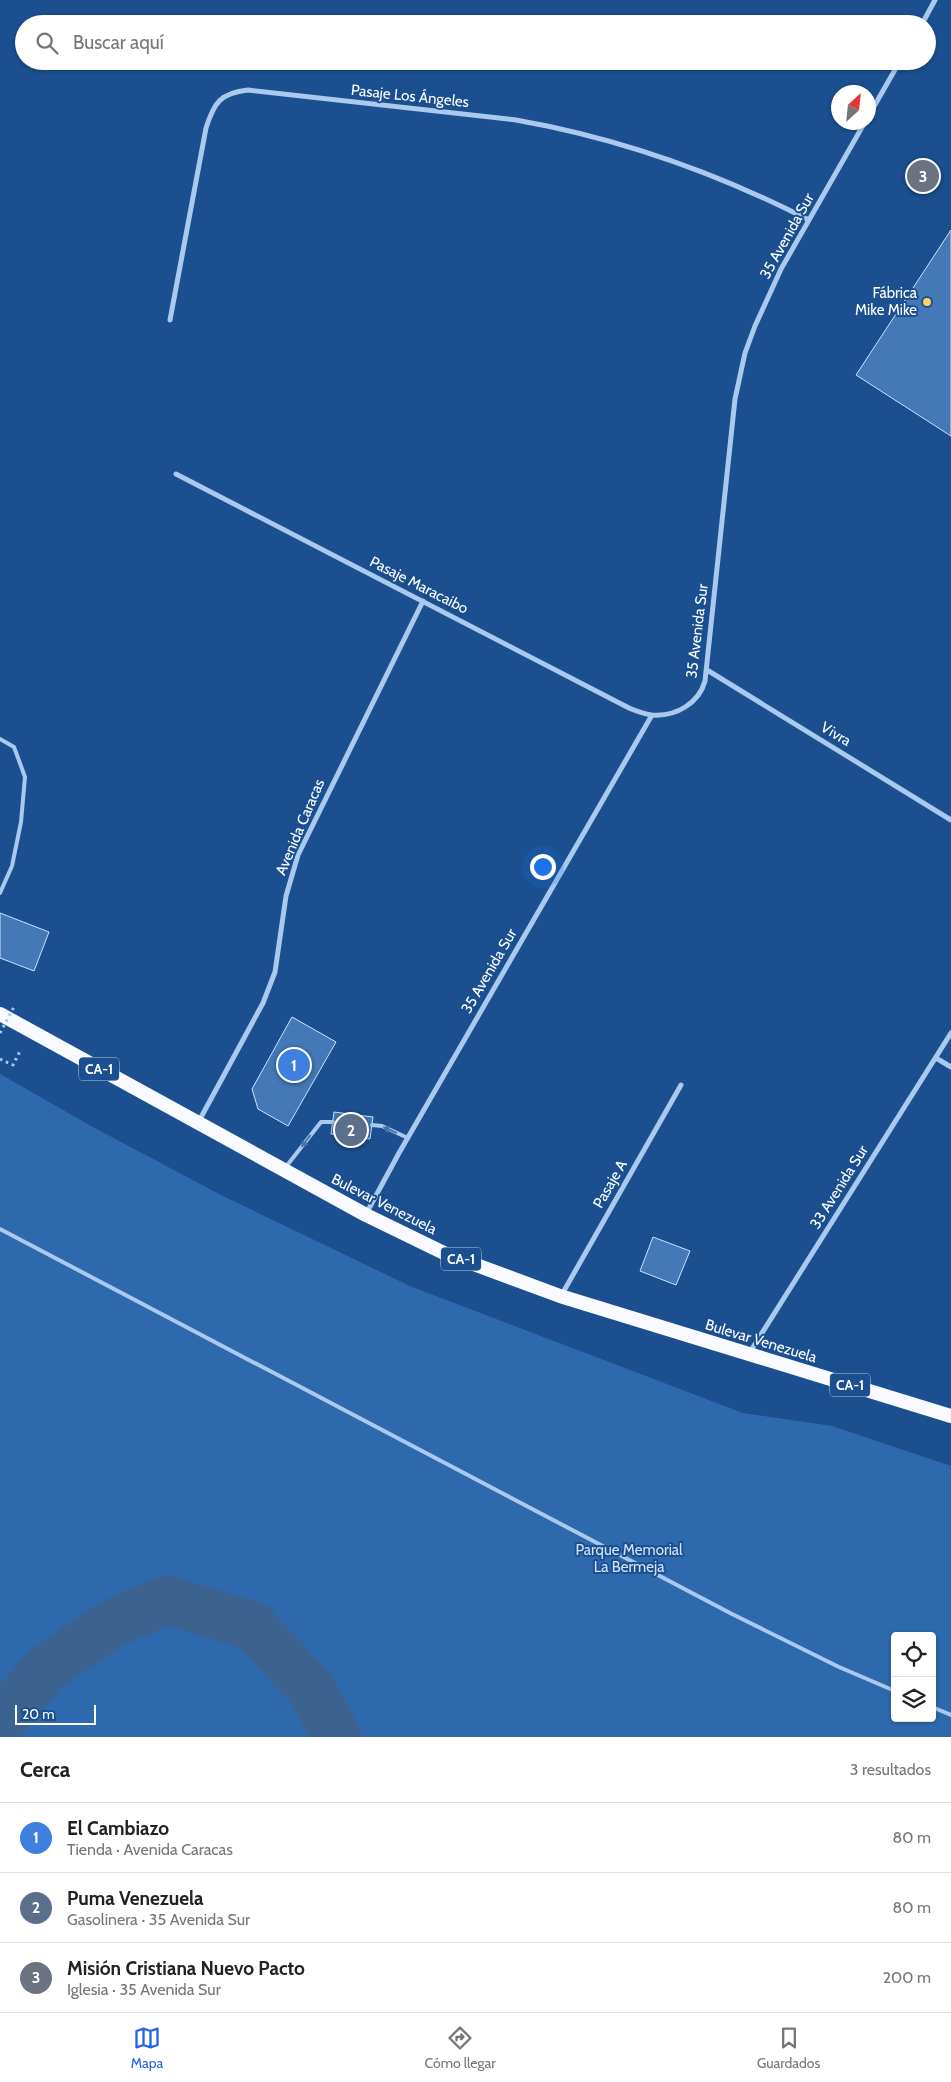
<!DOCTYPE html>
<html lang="es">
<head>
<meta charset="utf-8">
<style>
	body { margin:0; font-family:Cabin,sans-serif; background:#f2f2f2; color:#222 }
	.controls { position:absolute; right:15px; bottom:15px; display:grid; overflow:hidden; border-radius:5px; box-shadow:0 1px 4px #0004 }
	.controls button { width:45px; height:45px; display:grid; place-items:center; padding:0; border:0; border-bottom:1px solid #e0e0e0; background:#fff; color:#222; font:25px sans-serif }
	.compass { position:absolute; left:831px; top:85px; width:45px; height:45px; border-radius:50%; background:#fff; box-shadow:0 1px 4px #0004; rotate:27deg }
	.scale { position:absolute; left:15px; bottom:12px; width:81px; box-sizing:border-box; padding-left:5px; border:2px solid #fff; border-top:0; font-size:14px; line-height:18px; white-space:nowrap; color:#fff; -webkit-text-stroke:4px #1b4f8f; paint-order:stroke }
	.you { position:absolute; left:542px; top:866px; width:18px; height:18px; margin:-12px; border:4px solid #fff; border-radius:50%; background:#1a73e8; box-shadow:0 0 0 8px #1a73e833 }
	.badge { display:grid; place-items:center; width:32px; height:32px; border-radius:50%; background:#2563eb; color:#fff; font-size:16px; font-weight:700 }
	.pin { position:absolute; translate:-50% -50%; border:2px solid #fff; box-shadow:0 1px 5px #0006 }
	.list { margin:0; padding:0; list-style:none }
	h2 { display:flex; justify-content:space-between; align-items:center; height:65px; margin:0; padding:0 20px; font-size:21px }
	h2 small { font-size:16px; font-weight:400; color:#767676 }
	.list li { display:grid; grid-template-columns:32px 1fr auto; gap:15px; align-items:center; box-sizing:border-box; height:70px; padding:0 20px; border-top:1px solid #e0e0e0 }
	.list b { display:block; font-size:19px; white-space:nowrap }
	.list p { margin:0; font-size:16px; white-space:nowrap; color:#767676 }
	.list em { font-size:16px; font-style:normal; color:#767676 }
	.icon { flex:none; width:28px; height:28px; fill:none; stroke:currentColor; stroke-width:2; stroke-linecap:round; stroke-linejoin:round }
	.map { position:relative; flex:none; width:951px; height:1737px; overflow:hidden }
	.search { position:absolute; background:#fff; box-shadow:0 1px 4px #0004; left:15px; right:15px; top:15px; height:55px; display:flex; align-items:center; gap:12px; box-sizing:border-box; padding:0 18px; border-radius:28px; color:#767676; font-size:19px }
	.sheet { height:275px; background:#fff }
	nav { display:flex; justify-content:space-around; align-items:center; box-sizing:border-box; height:70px; border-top:1px solid #e0e0e0; background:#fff; font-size:14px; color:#767676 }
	nav a { display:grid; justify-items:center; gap:2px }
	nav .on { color:#2563eb }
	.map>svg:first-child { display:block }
</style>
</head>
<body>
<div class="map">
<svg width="951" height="1737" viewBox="0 0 951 1737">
	<rect width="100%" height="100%" fill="#1b4f8f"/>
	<!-- green -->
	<path fill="#2e69ad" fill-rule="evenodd" d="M0 1074 91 1126 221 1195 412 1287 743 1413 832 1426 951 1466V1737H0ZM895 1636H932V1718H895Z"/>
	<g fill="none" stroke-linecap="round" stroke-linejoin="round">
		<!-- river -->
		<path stroke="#3c6290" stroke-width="49" d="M0 1723 45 1669 113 1623 166 1600 253 1626 311 1689 337 1737"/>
	</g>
	<!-- building -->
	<path fill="#4478b7" stroke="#cfe3fa" d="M951 230V436L856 375Z
		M0 913 49 932 34 971 0 958Z
		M292 1017 336 1042 288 1126 258 1109 252 1089Z
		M334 1112 373 1117 370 1139 331 1134Z
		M653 1237 690 1251 676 1285 640 1271Z"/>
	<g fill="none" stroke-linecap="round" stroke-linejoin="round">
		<!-- path -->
		<path stroke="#a9c9ee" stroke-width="3" stroke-dasharray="2.5 4" stroke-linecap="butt" d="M0 1059 13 1065 21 1049"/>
		<!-- service -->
		<path stroke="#a9c9ee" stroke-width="4" d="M0 739 14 747 25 777 21 822 12 866 0 893
			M372 1125 382 1126 408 1138
			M285 1168 321 1122H333
			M0 1229 732 1614 839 1667 895 1691
			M932 1707 951 1715"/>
		<!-- minor -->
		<path stroke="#a9c9ee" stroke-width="5" d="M922 24 935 0
			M868 117 900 61
			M170 320 206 128C214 103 220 93 248 90L516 120C618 138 717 173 809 220
			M176 474 629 708C636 711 644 714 652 715 676 717 699 703 705 681L735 399 745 353 755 326 781 269 865 122
			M707 670 951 820
			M936 1058 951 1067
			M199 1121 263 1003 275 972 286 896 298 855 423 601
			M366 1214 399 1153 652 715
			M561 1296 681 1085
			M750 1352 951 1033"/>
		<!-- trunk -->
		<path stroke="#f8faff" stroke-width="14" d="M0 1014 366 1215 444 1253 560 1296 951 1416"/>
		<!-- path-bridge -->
		<path stroke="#a9c9ee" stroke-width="3" stroke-dasharray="2.5 4" stroke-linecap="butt" d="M0 1033 15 1005"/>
	</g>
	<!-- one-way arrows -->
	<defs><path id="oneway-solid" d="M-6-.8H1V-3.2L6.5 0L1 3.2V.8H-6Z" transform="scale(1.25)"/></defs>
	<g fill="#4674ac">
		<use href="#oneway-solid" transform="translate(390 1130) rotate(-156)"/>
		<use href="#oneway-solid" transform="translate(306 1141) rotate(127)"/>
	</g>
	<!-- markers -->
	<circle fill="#ffd166" stroke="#1b4f8f" stroke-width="2" cx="927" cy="302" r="5"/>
	<g text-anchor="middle" stroke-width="4" stroke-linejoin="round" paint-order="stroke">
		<!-- shield labels -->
		<g fill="#1b4f8f" stroke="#bbcadd" stroke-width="1">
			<rect x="79" y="1057.5" width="40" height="23" rx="4"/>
			<rect x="441" y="1247.5" width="40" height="23" rx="4"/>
			<rect x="830" y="1373.5" width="40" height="23" rx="4"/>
		</g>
		<g font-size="14" font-weight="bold" fill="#fff">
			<text x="99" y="1074">CA-1</text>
			<text x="461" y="1264">CA-1</text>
			<text x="850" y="1390">CA-1</text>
		</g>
		<!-- street labels -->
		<g font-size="15" fill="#fff" stroke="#1b4f8f">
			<text transform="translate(410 96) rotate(6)" y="5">Pasaje Los Ángeles</text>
			<text transform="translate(787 236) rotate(-61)" y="5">35 Avenida Sur</text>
			<text transform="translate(419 585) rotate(27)" y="5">Pasaje Maracaibo</text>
			<text transform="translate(697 631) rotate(-83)" y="5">35 Avenida Sur</text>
			<text transform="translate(836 734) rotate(31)" y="5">Vivra</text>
			<text transform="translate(300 827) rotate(-67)" y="5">Avenida Caracas</text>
			<text transform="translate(489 971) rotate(-60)" y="5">35 Avenida Sur</text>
			<text transform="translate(610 1184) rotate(-60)" y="5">Pasaje A</text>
			<text transform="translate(839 1187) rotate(-58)" y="5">33 Avenida Sur</text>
			<text transform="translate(384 1204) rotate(27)" y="5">Bulevar Venezuela</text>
			<text transform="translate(761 1341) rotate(17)" y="5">Bulevar Venezuela</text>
		</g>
		<!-- poi labels -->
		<g font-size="15" fill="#fff" stroke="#1b4f8f" text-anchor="end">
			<text x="917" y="298">Fábrica<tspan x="917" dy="17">Mike Mike</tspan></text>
		</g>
		<!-- park labels -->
		<g font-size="15" fill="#cfe3fa" stroke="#1b4f8f">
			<text x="629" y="1555">Parque Memorial<tspan x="629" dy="17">La Bermeja</tspan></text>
		</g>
	</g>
</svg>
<div class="controls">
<button><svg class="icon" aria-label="locate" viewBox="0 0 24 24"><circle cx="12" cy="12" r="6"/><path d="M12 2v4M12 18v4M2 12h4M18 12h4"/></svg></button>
<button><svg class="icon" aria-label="layers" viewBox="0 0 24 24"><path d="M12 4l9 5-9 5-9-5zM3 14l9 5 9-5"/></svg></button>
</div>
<svg class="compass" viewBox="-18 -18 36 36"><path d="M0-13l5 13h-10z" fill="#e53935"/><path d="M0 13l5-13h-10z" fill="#767676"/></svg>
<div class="scale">20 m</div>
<div class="you"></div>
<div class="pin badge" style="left:294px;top:1065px;background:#3f7fe0">1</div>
<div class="pin badge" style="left:351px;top:1130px;background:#5c6f8a">2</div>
<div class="pin badge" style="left:923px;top:176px;background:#6b7280">3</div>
<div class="search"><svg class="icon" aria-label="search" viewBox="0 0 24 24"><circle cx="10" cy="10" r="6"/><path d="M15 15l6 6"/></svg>Buscar aquí</div>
</div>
<section class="sheet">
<h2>Cerca<small>3 resultados</small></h2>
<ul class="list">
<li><span class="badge" style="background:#3f7fe0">1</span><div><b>El Cambiazo</b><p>Tienda · Avenida Caracas</p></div><em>80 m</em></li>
<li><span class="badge" style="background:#5c6f8a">2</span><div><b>Puma Venezuela</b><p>Gasolinera · 35 Avenida Sur</p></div><em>80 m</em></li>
<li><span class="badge" style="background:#6b7280">3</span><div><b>Misión Cristiana Nuevo Pacto</b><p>Iglesia · 35 Avenida Sur</p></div><em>200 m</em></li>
</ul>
</section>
<nav>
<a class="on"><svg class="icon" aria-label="map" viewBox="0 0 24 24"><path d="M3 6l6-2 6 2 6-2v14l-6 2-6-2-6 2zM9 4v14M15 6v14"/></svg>Mapa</a>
<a><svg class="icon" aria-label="directions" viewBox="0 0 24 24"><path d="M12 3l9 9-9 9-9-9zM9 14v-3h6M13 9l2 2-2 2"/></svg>Cómo llegar</a>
<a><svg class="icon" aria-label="saved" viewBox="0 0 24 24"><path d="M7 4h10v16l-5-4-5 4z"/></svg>Guardados</a>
</nav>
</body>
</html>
